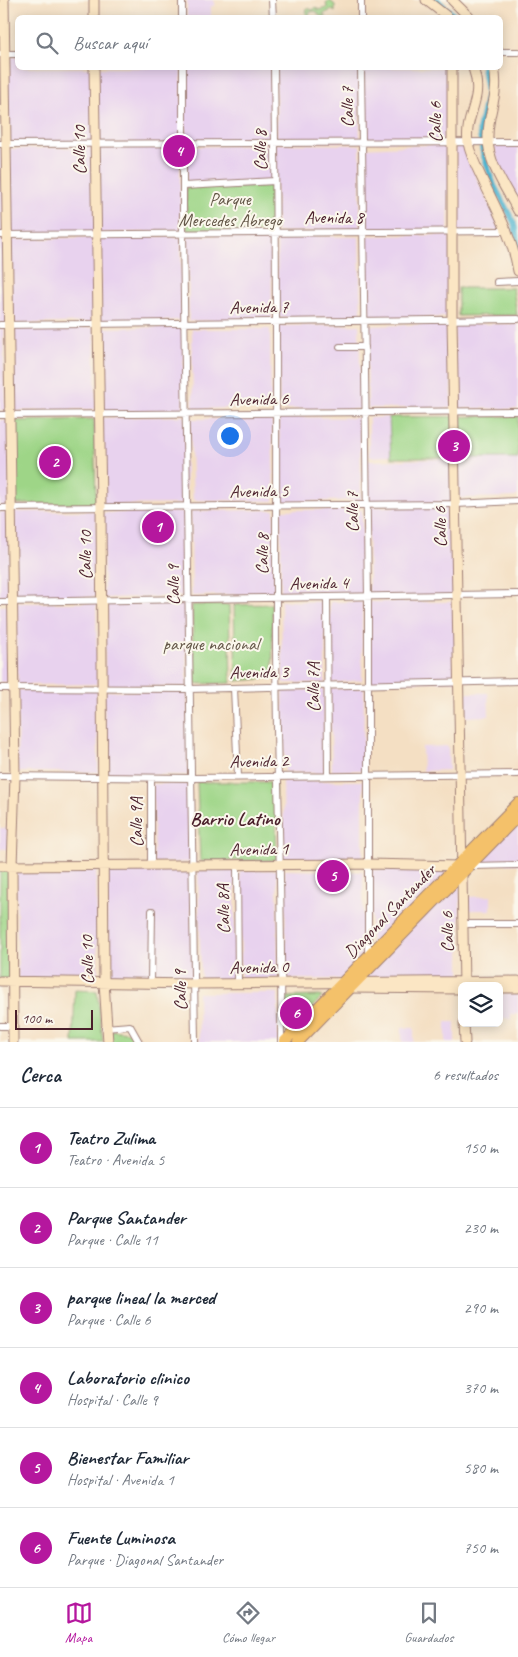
<!DOCTYPE html>
<html lang="es">
<head>
<meta charset="utf-8">
<style>
	body { margin:0; font-family:Caveat,sans-serif; background:#f2f2f3; color:#1f2937 }
	.controls { position:absolute; right:15px; bottom:15px; display:grid; overflow:hidden; border-radius:8px; box-shadow:0 2px 12px #0003 }
	.controls button { width:45px; height:45px; display:grid; place-items:center; padding:0; border:0; border-bottom:1px solid #e0e1e3; background:#fff; color:#1f2937; font:25px sans-serif }
	.scale { position:absolute; left:15px; bottom:12px; width:78px; box-sizing:border-box; padding-left:5px; border:2px solid #4a1f2b; border-top:0; font-size:14px; line-height:18px; white-space:nowrap; color:#4a1f2b; -webkit-text-stroke:4px #fbf7ec; paint-order:stroke }
	.you { position:absolute; left:229px; top:435px; width:18px; height:18px; margin:-12px; border:4px solid #fff; border-radius:50%; background:#1a73e8; box-shadow:0 0 0 8px #1a73e833 }
	.badge { display:grid; place-items:center; width:32px; height:32px; border-radius:50%; background:#b5179e; color:#fff; font-size:16px; font-weight:700 }
	.pin { position:absolute; translate:-50% -50%; border:2px solid #fff; box-shadow:0 1px 5px #0006 }
	.list { margin:0; padding:0; list-style:none }
	h2 { display:flex; justify-content:space-between; align-items:center; height:65px; margin:0; padding:0 20px; font-size:21px }
	h2 small { font-size:16px; font-weight:400; color:#747a83 }
	.list li { display:grid; grid-template-columns:32px 1fr auto; gap:15px; align-items:center; box-sizing:border-box; height:80px; padding:0 20px; border-top:1px solid #e0e1e3 }
	.list b { display:block; font-size:19px; white-space:nowrap }
	.list p { margin:0; font-size:16px; white-space:nowrap; color:#747a83 }
	.list em { font-size:16px; font-style:normal; color:#747a83 }
	.icon { flex:none; width:28px; height:28px; fill:none; stroke:currentColor; stroke-width:2; stroke-linecap:round; stroke-linejoin:round }
	.map { position:relative; flex:none; width:518px; height:1042px; overflow:hidden }
	.search { position:absolute; background:#fff; box-shadow:0 2px 12px #0003; left:15px; right:15px; top:15px; height:55px; display:flex; align-items:center; gap:12px; box-sizing:border-box; padding:0 18px; border-radius:8px; color:#747a83; font-size:19px }
	.sheet { height:545px; background:#fff }
	nav { display:flex; justify-content:space-around; align-items:center; box-sizing:border-box; height:70px; border-top:1px solid #e0e1e3; background:#fff; font-size:14px; color:#747a83 }
	nav a { display:grid; justify-items:center; gap:2px }
	nav .on { color:#b5179e }
	.map>svg:first-child { display:block }
</style>
</head>
<body>
<div class="map">
<svg width="518" height="1042" viewBox="0 0 518 1042">
	<rect width="100%" height="100%" fill="#fbf7ec"/>
	<filter id="ink" filterUnits="userSpaceOnUse"><feTurbulence type="fractalNoise" baseFrequency=".02" numOctaves="2"/><feDisplacementMap in="SourceGraphic" scale="10" xChannelSelector="R" yChannelSelector="G"/><feConvolveMatrix kernelMatrix="1 2 1 2 8 2 1 2 1" color-interpolation-filters="sRGB"/></filter>
	<filter id="wash" filterUnits="userSpaceOnUse"><feTurbulence type="fractalNoise" baseFrequency=".0096" numOctaves="4" result="noise"/><feDisplacementMap in="SourceGraphic" scale="20" xChannelSelector="R" yChannelSelector="G"/><feGaussianBlur stdDeviation="1.12" result="paint"/><feColorMatrix in="noise" values="0 0 0 0 0 0 0 0 0 0 0 0 0 0 0 0 0 1.4 0 .05"/><feComposite in="paint" operator="in"/></filter>
	<g filter="url(#wash)">
		<rect width="100%" height="100%" fill="#f4dfc3"/>
		<!-- built -->
		<path fill="#e8d2ee" d="M187 0H214V6H211V17H187Z
			M7 57H17L18 68H93L94 143 9 142Z
			M97 68H181L183 144 97 143Z
			M184 68H272L274 143 186 144Z
			M276 68H359L360 142H277Z
			M363 68H450V140L363 142Z
			M275 144 360 145V231L277 232Z
			M450 144 448 231 364 232V148Z
			M455 144 464 145 468 160 501 230 454 231Z
			M274 145 273 186H187L186 147Z
			M494 146H518V200L501 170Z
			M93 147 95 233 11 235 10 149Z
			M0 148H5L6 235H0Z
			M97 148H180V231L99 233Z
			M450 235V317L368 319 366 236Z
			M100 236 181 237 182 320 101 323Z
			M188 236H271L272 319 189 321Z
			M277 236 359 237 361 317 278 318Z
			M95 237 96 322 11 324V240Z
			M0 239H6L7 324H0Z
			M451 324V408H368L367 326Z
			M454 324H518V409L456 408Z
			M359 325 361 409H280L277 326Z
			M184 327 183 410 104 412 102 328Z
			M3 328 5 410H0V329Z
			M12 328H94L96 409 14 411Z
			M192 329H270L271 407 193 409Z
			M185 416 186 504 103 505 102 418Z
			M279 417 360 418 361 500 281 502Z
			M389 417 391 456 369 457V418Z
			M190 419H272L274 501 193 500Z
			M0 420H9V506H0Z
			M458 458H518V495L515 497 458 498Z
			M451 459 453 503H368L367 461Z
			M454 506 456 598 369 597 368 507Z
			M274 510V593L192 596 191 511Z
			M281 510H362L363 594 281 595Z
			M96 511 97 597 16 598 15 512Z
			M0 512H9L10 600H0Z
			M185 512 186 596 104 598 103 513Z
			M281 601 325 602V683H283Z
			M330 602H362V680L330 683Z
			M369 602H456V681L369 683Z
			M15 603H96L97 684 18 685Z
			M105 604H185L187 687 105 685Z
			M0 606H8L9 682H0Z
			M364 688 363 770 332 771 330 689Z
			M324 689V773L285 772 283 691Z
			M18 690H97L98 772H17Z
			M104 691 187 692 188 775 106 774Z
			M466 693H488L489 716 466 717Z
			M448 746 449 770 423 771 422 747Z
			M283 781H363V861L284 862Z
			M153 784H188L191 862 154 863Z
			M518 820V864H475Z
			M0 828H8V843L10 844V849H0Z
			M190 869 193 981 107 978V871Z
			M451 869 371 948 372 870Z
			M198 870H235V980L201 979Z
			M277 870 278 979 241 980 240 871Z
			M285 870 363 872V953L342 979H286Z
			M96 871 98 979 18 978 16 872Z
			M460 879V980L359 982Z
			M491 896V910H468V897Z
			M278 993V1042H199L198 993Z
			M518 994V1014H511V1019L499 1017V995Z
			M446 1022H455V1042H446Z
			M414 1028V1042H402V1028Z"/>
		<!-- green -->
		<path fill="#9ed587" stroke="#747a59" d="M329 0 335 5V12L332 10 323 14 326 17H321L316 11 310 12 308 17H306L307 8 313 10 316 7 318 10 327 8 326 3Z
			M273 186V232L187 233 186 187Z
			M458 288H513L517 315 458 316Z
			M518 416V458H391L389 417Z
			M94 419 96 504H15L14 421Z
			M272 604 273 678 236 681 234 605Z
			M192 605H229L231 683 194 684Z
			M197 782H275L277 860 200 861Z
			M0 871H12L11 979H0Z
			M75 990 97 991 103 1042H73Z
			M320 996 322 997 289 1031 286 1030 285 997Z
			M109 1030 129 1032 136 1042H111Z"/>
		<g fill="none" stroke-linecap="round" stroke-linejoin="round">
			<!-- canal -->
			<path stroke="#51b5d0" stroke-width="5.5" d="M437 0 458 18
				M483 68 487 93 479 130 483 154 494 185 514 223 518 245"/>
		</g>
	</g>
	<g filter="url(#ink)">
		<g fill="none" stroke-linecap="round" stroke-linejoin="round">
			<!-- street casing -->
			<g stroke="#9f7f77" stroke-width="8">
				<path id="street" d="M182 0V18
					M272 0 273 18
					M361 18V0
					M500 52H518
					M0 54H18
					M183 68V233L195 1042
					M274 68C277 245 276 423 276 601 275 748 283 895 281 1042
					M361 68 368 598V956
					M0 144 518 142
					M184 186 275 181
					M0 235 508 231
					M497 282 518 281
					M0 325 518 319
					M340 347H365
					M0 415 518 411
					M0 508 456 504 518 501
					M327 598 328 775
					M0 602 518 594
					M0 688 189 689 518 681
					M234 688 238 776
					M0 776 192 778 518 774
					M151 778V865
					M237 866 238 983
					M471 866 518 865
					M463 924H518
					M151 983 152 911
					M0 1026H13
					M105 1028 130 1026 139 1042"/>
			</g>
			<!-- secondary casing -->
			<g stroke="#9f7f77" stroke-width="11">
				<path id="secondary" d="M4 0 15 776 12 866 13 1042
					M94 0V18
					M426 0 449 18
					M452 0 470 18
					M94 68 101 507 104 982 108 1042
					M452 68V320L464 986
					M473 68C485 100 464 114 468 143 471 158 479 172 485 185 499 214 513 240 518 271
					M494 68C500 94 488 111 488 136 487 163 506 188 518 211
					M0 866 368 864 460 866
					M0 981 195 984 518 981
					M348 988 462 989
					M499 988H518
					M464 1023 465 1042"/>
			</g>
			<!-- primary casing -->
			<g stroke="#9f7f77" stroke-width="12">
				<path id="primary" d="M284 1042 518 803
					M298 1042 518 816"/>
			</g>
			<!-- street -->
			<use href="#street" stroke="#fff" stroke-width="6"/>
			<!-- secondary -->
			<use href="#secondary" stroke="#fbe6c4" stroke-width="9"/>
			<!-- primary -->
			<use href="#primary" stroke="#f4c16b" stroke-width="10"/>
		</g>
	</g>
	<g text-anchor="middle" stroke-width="4" stroke-linejoin="round" paint-order="stroke">
		<!-- street labels -->
		<g font-size="18" fill="#4a1f2b" stroke="#fbf7ec">
			<text transform="translate(347 107) rotate(-91)" y="6">Calle 7</text>
			<text transform="translate(435 122) rotate(-90)" y="6">Calle 6</text>
			<text transform="translate(79 150) rotate(-90)" y="6">Calle 10</text>
			<text transform="translate(260 150) rotate(-90)" y="6">Calle 8</text>
			<text x="334" y="223">Avenida 8</text>
			<text transform="translate(259 307) rotate(-1)" y="6">Avenida 7</text>
			<text transform="translate(259 399) rotate(-1)" y="6">Avenida 6</text>
			<text transform="translate(259 491) rotate(-1)" y="6">Avenida 5</text>
			<text transform="translate(352 512) rotate(-91)" y="6">Calle 7</text>
			<text transform="translate(440 527) rotate(-91)" y="6">Calle 6</text>
			<text transform="translate(262 554) rotate(-89)" y="6">Calle 8</text>
			<text transform="translate(85 555) rotate(-90)" y="6">Calle 10</text>
			<text transform="translate(319 583) rotate(-1)" y="6">Avenida 4</text>
			<text transform="translate(173 585) rotate(-91)" y="6">Calle 9</text>
			<text transform="translate(259 672) rotate(-1)" y="6">Avenida 3</text>
			<text transform="translate(313 687) rotate(-90)" y="6">Calle 7A</text>
			<text transform="translate(259 761) rotate(-1)" y="6">Avenida 2</text>
			<text transform="translate(136 822) rotate(-90)" y="6">Calle 9A</text>
			<text transform="translate(259 849) rotate(-1)" y="6">Avenida 1</text>
			<text transform="translate(223 909) rotate(-91)" y="6">Calle 8A</text>
			<text transform="translate(390 911) rotate(-46)" y="6">Diagonal Santander</text>
			<text transform="translate(447 932) rotate(-91)" y="6">Calle 6</text>
			<text transform="translate(87 960) rotate(-91)" y="6">Calle 10</text>
			<text transform="translate(259 967) rotate(-1)" y="6">Avenida 0</text>
			<text transform="translate(180 990) rotate(-90)" y="6">Calle 9</text>
		</g>
		<!-- park labels -->
		<g font-size="18" fill="#635647" stroke="#fbf7ec">
			<text x="230" y="205">Parque<tspan x="230" dy="21">Mercedes Ábrego</tspan></text>
			<text x="211" y="650">parque nacional</text>
		</g>
		<!-- neighbourhood labels -->
		<g font-size="19" font-weight="bold" fill="#4a1f2b" stroke="#fbf7ec">
			<text x="235" y="825">Barrio Latino</text>
		</g>
	</g>
</svg>
<div class="controls">
<button><svg class="icon" aria-label="layers" viewBox="0 0 24 24"><path d="M12 4l9 5-9 5-9-5zM3 14l9 5 9-5"/></svg></button>
</div>
<div class="scale">100 m</div>
<div class="you"></div>
<div class="pin badge" style="left:158px;top:527px">1</div>
<div class="pin badge" style="left:55px;top:462px">2</div>
<div class="pin badge" style="left:454px;top:446px">3</div>
<div class="pin badge" style="left:179px;top:151px">4</div>
<div class="pin badge" style="left:333px;top:876px">5</div>
<div class="pin badge" style="left:296px;top:1013px">6</div>
<div class="search"><svg class="icon" aria-label="search" viewBox="0 0 24 24"><circle cx="10" cy="10" r="6"/><path d="M15 15l6 6"/></svg>Buscar aquí</div>
</div>
<section class="sheet">
<h2>Cerca<small>6 resultados</small></h2>
<ul class="list">
<li><span class="badge">1</span><div><b>Teatro Zulima</b><p>Teatro · Avenida 5</p></div><em>150 m</em></li>
<li><span class="badge">2</span><div><b>Parque Santander</b><p>Parque · Calle 11</p></div><em>230 m</em></li>
<li><span class="badge">3</span><div><b>parque lineal la merced</b><p>Parque · Calle 6</p></div><em>290 m</em></li>
<li><span class="badge">4</span><div><b>Laboratorio clinico</b><p>Hospital · Calle 9</p></div><em>370 m</em></li>
<li><span class="badge">5</span><div><b>Bienestar Familiar</b><p>Hospital · Avenida 1</p></div><em>580 m</em></li>
<li><span class="badge">6</span><div><b>Fuente Luminosa</b><p>Parque · Diagonal Santander</p></div><em>750 m</em></li>
</ul>
</section>
<nav>
<a class="on"><svg class="icon" aria-label="map" viewBox="0 0 24 24"><path d="M3 6l6-2 6 2 6-2v14l-6 2-6-2-6 2zM9 4v14M15 6v14"/></svg>Mapa</a>
<a><svg class="icon" aria-label="directions" viewBox="0 0 24 24"><path d="M12 3l9 9-9 9-9-9zM9 14v-3h6M13 9l2 2-2 2"/></svg>Cómo llegar</a>
<a><svg class="icon" aria-label="saved" viewBox="0 0 24 24"><path d="M7 4h10v16l-5-4-5 4z"/></svg>Guardados</a>
</nav>
</body>
</html>
